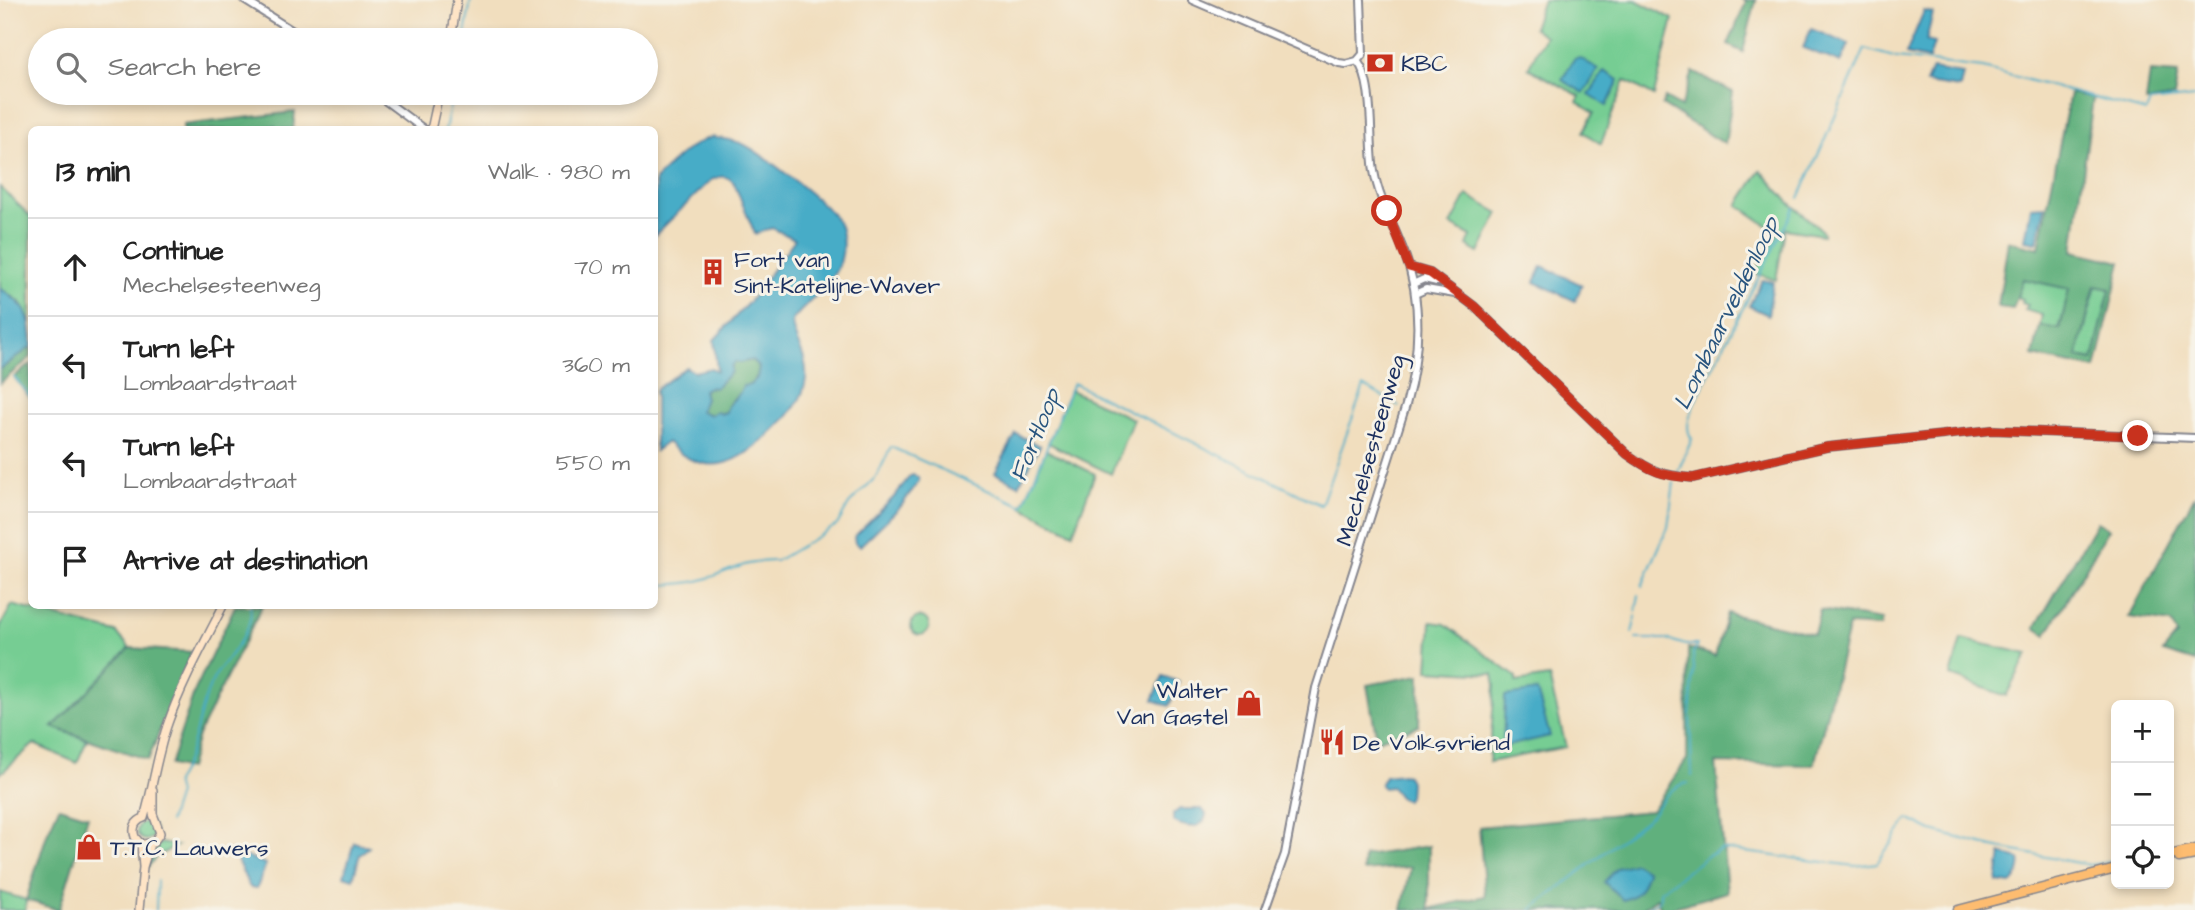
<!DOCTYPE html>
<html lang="en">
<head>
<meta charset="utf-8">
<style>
	body { margin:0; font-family:"Architects Daughter",sans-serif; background:#f2f2f2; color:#222 }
	.controls { position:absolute; right:21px; bottom:21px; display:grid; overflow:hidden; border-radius:10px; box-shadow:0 4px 10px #0003 }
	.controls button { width:63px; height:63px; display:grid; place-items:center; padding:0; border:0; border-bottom:2px solid #e0e0e0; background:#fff; color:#222; font:35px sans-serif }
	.stop { position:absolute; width:21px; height:21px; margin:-16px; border:5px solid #c8321e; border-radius:50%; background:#fff }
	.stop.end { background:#c8321e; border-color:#fff; box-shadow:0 2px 7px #0008 }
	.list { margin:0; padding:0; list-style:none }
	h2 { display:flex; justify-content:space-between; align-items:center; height:91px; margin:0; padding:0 28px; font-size:30px }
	h2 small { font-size:23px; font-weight:400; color:#767676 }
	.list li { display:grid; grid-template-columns:46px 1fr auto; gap:21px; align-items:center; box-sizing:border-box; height:98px; padding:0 28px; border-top:2px solid #e0e0e0 }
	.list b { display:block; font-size:26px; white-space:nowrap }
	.list p { margin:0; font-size:23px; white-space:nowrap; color:#767676 }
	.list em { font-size:23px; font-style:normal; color:#767676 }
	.icon { flex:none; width:38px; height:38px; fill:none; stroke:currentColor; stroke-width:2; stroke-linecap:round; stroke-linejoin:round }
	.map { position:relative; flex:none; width:2195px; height:910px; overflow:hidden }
	.search { position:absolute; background:#fff; box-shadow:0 4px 10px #0003; left:28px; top:28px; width:630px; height:77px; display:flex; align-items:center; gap:18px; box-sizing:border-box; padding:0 24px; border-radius:38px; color:#767676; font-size:26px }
	.panel { position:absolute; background:#fff; box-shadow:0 4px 10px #0003; left:28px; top:126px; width:630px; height:483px; border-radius:10px }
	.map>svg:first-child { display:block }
</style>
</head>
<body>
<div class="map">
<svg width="2195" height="910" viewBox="0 0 2195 910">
	<rect width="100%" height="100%" fill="#f7f3e8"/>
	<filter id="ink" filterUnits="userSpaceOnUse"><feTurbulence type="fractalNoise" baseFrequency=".0143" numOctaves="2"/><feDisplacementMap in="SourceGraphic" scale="14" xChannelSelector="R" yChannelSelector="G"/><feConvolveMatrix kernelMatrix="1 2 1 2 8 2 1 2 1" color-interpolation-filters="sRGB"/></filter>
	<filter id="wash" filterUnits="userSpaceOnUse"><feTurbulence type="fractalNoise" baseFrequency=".00686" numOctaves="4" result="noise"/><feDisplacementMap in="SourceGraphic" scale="28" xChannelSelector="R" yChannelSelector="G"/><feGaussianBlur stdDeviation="1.57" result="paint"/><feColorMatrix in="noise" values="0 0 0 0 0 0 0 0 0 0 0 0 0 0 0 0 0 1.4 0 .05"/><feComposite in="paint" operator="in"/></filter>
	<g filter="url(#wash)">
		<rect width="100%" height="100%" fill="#f1debe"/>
		<!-- green -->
		<path fill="#76cd93" stroke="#487e78" stroke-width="2" d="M1543 0H1636L1673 19 1654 96 1625 80 1601 144 1583 132 1594 113 1577 102 1580 96 1528 68 1545 36 1533 28Z
			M1761 170 1788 201 1823 232V235L1785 229 1776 280 1754 273 1778 233 1738 205Z
			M0 187 31 217V324L20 302 0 288Z
			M1467 195 1499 213 1479 253 1467 246 1471 236 1451 225Z
			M2023 279 2070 289 2059 329 2040 326 2042 315 2025 310 2028 305 2022 303 2023 299 2017 297Z
			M2096 286 2110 289 2093 360 2077 357Z
			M1070 390 1133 419 1111 474 1048 443Z
			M1046 450 1095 474 1073 533 1022 507Z
			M12 605 116 632 130 648 53 727 87 740 77 763 34 744 0 774V627Z
			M911 626a9 9 0 1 1 18 0a9 9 0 1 1-18 0Z
			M1431 622 1445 624 1516 677V682L1549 677 1566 747 1489 762 1495 685 1493 674 1428 670Z
			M1961 639 2028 654 2006 696 1951 676Z
			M137 831a9 9 0 1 1 18 0a9 9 0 1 1-18 0Z
			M161 843 177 846 157 856 147 868 153 847Z
			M0 892 26 900 25 910H0Z"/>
		<!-- forest -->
		<path fill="#60b07d" stroke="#3e706e" stroke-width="2" fill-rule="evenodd" d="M1743 0H1756L1743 52 1728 45 1746 2Z
			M1693 72 1733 92 1725 144 1662 105 1665 98 1681 107Z
			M2150 72 2178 74 2174 97 2146 102Z
			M2070 93 2093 98 2073 251 2121 262 2096 369 2033 356 2040 326 2060 329 2069 289 2023 279 2013 309 1998 307 2008 241 2039 248ZM2095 286 2110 289 2093 360 2077 357Z
			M295 112 293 129H275V126L245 130H183V125Z
			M31 346V357L0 383V370Z
			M752 360 759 367C759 389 729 392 726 412L710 415 699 411 705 399 703 391 709 387 715 388 731 372V366L735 361 739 363Z
			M31 364V399L14 377Z
			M2195 495V662L2163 652 2177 635 2171 623 2129 617Z
			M2097 522 2109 529 2046 635 2035 628Z
			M235 606H262L198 735 189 769 170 765 195 690Z
			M1820 610 1882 620 1880 627 1849 625 1814 765 1716 763 1727 892 1664 910H1661L1657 898 1640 910H1402L1411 867 1363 871 1364 856 1429 846V909L1485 896 1479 827 1651 811 1687 759 1688 648 1715 656 1727 613 1814 634Z
			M130 648 192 652 148 760 53 727Z
			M1420 675 1419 726 1377 740 1367 685Z
			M59 807 88 816 59 910 26 900 47 834Z"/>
		<!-- water -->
		<path fill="#47acc7" stroke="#316e92" stroke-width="2" fill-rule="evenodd" d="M1924 11 1933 13 1926 41 1934 43 1929 59 1906 54Z
			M1811 29 1849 44 1841 63 1803 48Z
			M1580 58 1598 69 1584 93 1562 80 1574 59Z
			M1932 69 1963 74 1960 88 1926 83Z
			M1604 71 1619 80 1607 106 1589 95Z
			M712 137C722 139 734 140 743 144 761 153 829 205 838 222 843 231 844 249 841 259 833 285 808 300 792 321 792 340 808 354 806 378 804 399 791 413 777 427 743 462 708 483 667 442L655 451V390L686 367 694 372 711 368 717 371 714 340 749 302 795 239 772 228 755 234 734 183C726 174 721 176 711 180L655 235V180C673 162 687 145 712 137ZM752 360 759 367 757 378 750 385 743 386C741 397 728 400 726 412L721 414 716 411 710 415 700 411 705 399 703 390 709 387 715 388 731 372V366L735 362 739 363Z
			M2045 206 2037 242 2025 240 2031 207Z
			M1542 266 1582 285 1575 301 1535 282Z
			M1762 280 1773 282 1768 315 1749 306Z
			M0 288C26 306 32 315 32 346L0 369Z
			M1016 434 1040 446 1019 485 995 473Z
			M913 475 918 477 919 481 901 506 860 546 855 543 854 537 894 497 910 476Z
			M1163 676 1179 682 1169 706 1153 700Z
			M1537 691 1550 736 1503 747 1505 696Z
			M1402 774 1407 775 1410 782 1409 797 1406 801 1399 797 1391 787 1383 788 1380 785 1385 776Z
			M1180 809H1202L1206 814C1204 831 1185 828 1173 821V814Z
			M354 842 369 847 360 854 353 879 344 876Z
			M228 850 266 864 257 888H251L249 886 236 858Z
			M2001 854 2020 859C2022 866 2018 879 2011 884L1997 882Z
			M1635 863 1647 871C1642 887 1640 895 1623 900L1604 882 1617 868Z"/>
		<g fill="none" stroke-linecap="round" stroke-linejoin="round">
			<!-- stream -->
			<path stroke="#47acc7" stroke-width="2" d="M464 40 471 0
				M445 130 453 93
				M1799 198 1865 49 1897 58 1983 68 2146 112 2150 102 2195 97
				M14 377 32 399
				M1678 471 1692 439C1684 427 1690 417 1694 404L1794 208
				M654 586C671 584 690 584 705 579 730 571 749 560 776 561L837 525 849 504 877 476 891 447 1023 506 1073 383 1321 505 1364 386 1399 406
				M1642 586 1668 527 1674 482
				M1636 611 1639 595
				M1632 633 1636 616
				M1636 639H1666L1686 645H1697L1693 653 1694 669 1690 715 1692 776
				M169 822 178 794 175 782C197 752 196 709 215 676 227 657 256 630 250 606
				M2169 848 2195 842
				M156 910 157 881
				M1531 910 1651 816C1660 802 1671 786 1688 783
				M1645 910 1660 900V891L1709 855 1721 849 1855 866 1877 863 1908 819 1932 831 1993 847 2089 865 2116 861"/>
		</g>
	</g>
	<g filter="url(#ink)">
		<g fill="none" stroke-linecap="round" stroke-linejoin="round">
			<!-- tertiary casing -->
			<g stroke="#86868e" stroke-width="10">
				<path id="tertiary" d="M244 0 307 40
					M1192 0 1339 63 1346 64 1357 61
					M1357 61 1363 54 1361 0
					M375 93 425 130
					M1409 267 1430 273 1474 306 1627 454C1652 472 1662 475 1693 478L1827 447 1992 430 2195 438
					M1413 284 1424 279 1437 282
					M1415 294 1426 289 1455 294
					M1265 910 1285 854 1316 688 1406 405C1420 355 1423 302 1404 252 1394 225 1379 200 1374 171 1369 143 1375 81 1357 61"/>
			</g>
			<!-- secondary casing -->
			<g stroke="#86868e" stroke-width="10">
				<path id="secondary" d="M451 40 457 0
					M431 130 439 93
					M141 844 153 843 160 833 153 814V790
					M143 867 141 844 135 837C132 828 135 821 144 818 153 787 157 754 168 723 182 683 204 644 223 606
					M139 910 143 867 150 844"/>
			</g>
			<!-- primary casing -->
			<g stroke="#86868e" stroke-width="11">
				<path id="primary" d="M2169 855 2195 849
					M2179 858 2195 855
					M1958 910 2116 869"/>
			</g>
			<!-- tertiary -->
			<use href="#tertiary" stroke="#fff" stroke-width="6"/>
			<!-- secondary -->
			<use href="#secondary" stroke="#fee4c6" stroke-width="7"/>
			<!-- primary -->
			<use href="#primary" stroke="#fdbc70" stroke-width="8"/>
		</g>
	</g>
	<g fill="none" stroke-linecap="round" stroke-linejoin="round" filter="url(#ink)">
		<!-- route -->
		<path stroke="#c8321e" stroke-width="9" d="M1387 211 1409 267 1430 273 1474 306 1627 454C1652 472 1662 476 1693 478L1827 447 1992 430 2138 436"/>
	</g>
	<!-- icons -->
	<defs>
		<g id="bank-bare" transform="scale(2.1)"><path d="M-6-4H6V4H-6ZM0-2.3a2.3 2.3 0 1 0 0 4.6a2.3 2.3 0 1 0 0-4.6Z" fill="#c8321e" stroke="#f7f3e8" stroke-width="2.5" paint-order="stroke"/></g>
		<g id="building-bare" transform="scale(2.1)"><path d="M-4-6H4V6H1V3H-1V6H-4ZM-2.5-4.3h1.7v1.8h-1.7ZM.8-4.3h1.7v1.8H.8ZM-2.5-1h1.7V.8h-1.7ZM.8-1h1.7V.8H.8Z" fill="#c8321e" stroke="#f7f3e8" stroke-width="2.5" paint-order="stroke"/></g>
		<g id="shop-bare" transform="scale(2.1)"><path d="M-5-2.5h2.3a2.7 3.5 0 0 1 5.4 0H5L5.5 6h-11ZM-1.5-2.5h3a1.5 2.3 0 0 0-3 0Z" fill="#c8321e" stroke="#f7f3e8" stroke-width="2.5" paint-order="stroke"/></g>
		<g id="restaurant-bare" transform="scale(2.1)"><path d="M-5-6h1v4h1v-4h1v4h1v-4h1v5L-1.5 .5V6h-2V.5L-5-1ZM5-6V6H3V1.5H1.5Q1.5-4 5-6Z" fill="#c8321e" stroke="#f7f3e8" stroke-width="2.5" paint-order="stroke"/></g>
	</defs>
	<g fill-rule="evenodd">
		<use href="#bank-bare" x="1380" y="63"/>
		<use href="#building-bare" x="713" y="272"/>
		<use href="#shop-bare" x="1249" y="703"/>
		<use href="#restaurant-bare" x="1332" y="742"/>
		<use href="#shop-bare" x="89" y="847"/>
	</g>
	<g text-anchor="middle" stroke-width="6" stroke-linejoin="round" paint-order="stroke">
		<!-- poi labels -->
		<g font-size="23" fill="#1b2f5e" stroke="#f7f3e8" text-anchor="start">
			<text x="1401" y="71">KBC</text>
			<text x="734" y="267">Fort van<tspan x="734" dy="26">Sint-Katelijne-Waver</tspan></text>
			<text x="1228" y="698" text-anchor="end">Walter<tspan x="1228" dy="26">Van Gastel</tspan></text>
			<text x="1353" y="750">De Volksvriend</text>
			<text x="110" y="855">T.T.C. Lauwers</text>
		</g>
		<!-- street labels -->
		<g font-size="23" fill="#1b2f5e" stroke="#f7f3e8">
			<text transform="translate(1370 450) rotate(-74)" y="8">Mechelsesteenweg</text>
		</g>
		<!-- water labels -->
		<g font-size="24" font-style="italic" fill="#28547e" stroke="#f7f3e8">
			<text transform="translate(1726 313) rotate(-64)" y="8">Lombaarveldenloop</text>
			<text transform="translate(1035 435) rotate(-68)" y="8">Fortloop</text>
		</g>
	</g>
</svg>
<div class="controls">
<button>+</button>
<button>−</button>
<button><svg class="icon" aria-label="locate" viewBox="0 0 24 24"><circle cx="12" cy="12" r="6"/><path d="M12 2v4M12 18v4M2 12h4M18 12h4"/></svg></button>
</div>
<div class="stop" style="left:1387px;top:211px"></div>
<div class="stop end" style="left:2138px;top:436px"></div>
<div class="search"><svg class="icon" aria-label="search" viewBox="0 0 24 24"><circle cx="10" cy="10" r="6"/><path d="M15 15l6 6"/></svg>Search here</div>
<section class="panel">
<h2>13 min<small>Walk · 980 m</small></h2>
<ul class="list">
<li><svg class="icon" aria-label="ahead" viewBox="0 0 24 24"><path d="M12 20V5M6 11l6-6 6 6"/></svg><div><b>Continue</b><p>Mechelsesteenweg</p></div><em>70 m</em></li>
<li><svg class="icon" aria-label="left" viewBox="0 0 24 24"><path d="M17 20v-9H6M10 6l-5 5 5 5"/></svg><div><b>Turn left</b><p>Lombaardstraat</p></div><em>360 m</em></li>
<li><svg class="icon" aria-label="left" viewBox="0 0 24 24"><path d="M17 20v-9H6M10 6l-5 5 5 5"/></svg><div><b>Turn left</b><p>Lombaardstraat</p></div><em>550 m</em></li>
<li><svg class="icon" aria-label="arrive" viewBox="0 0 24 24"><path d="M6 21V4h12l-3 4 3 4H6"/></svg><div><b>Arrive at destination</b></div></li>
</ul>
</section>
</div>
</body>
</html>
